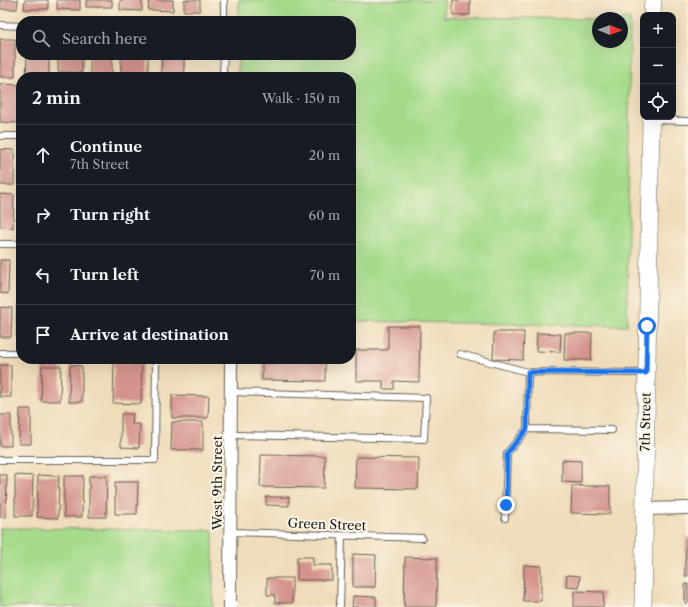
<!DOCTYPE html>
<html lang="en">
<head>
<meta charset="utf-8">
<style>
	body { margin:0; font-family:"Libre Caslon Text",serif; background:#20242c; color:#f1f3f6 }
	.controls { position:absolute; right:12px; top:12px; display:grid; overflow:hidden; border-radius:8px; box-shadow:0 4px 16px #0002 }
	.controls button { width:36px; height:36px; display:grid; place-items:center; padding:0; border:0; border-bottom:1px solid #363941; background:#171b24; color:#f1f3f6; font:20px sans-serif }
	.compass { position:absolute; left:592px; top:12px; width:36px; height:36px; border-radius:50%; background:#171b24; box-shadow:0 4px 16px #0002; rotate:91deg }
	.stop { position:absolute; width:12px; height:12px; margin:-9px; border:3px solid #1a73e8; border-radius:50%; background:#fff }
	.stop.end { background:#1a73e8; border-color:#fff; box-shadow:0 1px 4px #0008 }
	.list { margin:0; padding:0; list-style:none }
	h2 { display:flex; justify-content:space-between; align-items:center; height:52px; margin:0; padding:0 16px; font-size:17px }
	h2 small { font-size:13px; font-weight:400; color:#9ea1a6 }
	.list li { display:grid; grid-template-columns:26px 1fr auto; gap:12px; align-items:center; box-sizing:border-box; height:60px; padding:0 16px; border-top:1px solid #363941 }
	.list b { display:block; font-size:15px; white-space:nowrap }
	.list p { margin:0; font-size:13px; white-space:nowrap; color:#9ea1a6 }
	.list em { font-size:13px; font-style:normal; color:#9ea1a6 }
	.icon { flex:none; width:22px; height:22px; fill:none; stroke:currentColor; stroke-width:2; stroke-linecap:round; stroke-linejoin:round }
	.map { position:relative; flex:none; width:688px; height:607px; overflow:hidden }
	.search { position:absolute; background:#171b24; box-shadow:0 4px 16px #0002; left:16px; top:16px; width:340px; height:44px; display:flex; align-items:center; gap:10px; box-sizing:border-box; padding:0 14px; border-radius:16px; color:#9ea1a6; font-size:15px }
	.panel { position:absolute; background:#171b24; box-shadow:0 4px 16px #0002; left:16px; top:72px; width:340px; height:292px; border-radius:16px }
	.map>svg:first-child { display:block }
</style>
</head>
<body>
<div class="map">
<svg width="688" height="607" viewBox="0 0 688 607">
	<rect width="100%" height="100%" fill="#fcf5e5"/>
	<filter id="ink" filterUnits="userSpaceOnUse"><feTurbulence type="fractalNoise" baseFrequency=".025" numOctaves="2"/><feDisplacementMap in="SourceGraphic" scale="8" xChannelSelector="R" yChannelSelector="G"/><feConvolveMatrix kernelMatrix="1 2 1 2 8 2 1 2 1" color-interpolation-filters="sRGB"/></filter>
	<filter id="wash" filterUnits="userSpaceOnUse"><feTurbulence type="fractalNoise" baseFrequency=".012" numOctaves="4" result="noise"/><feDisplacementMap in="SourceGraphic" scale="16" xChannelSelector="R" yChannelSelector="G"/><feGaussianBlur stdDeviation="0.9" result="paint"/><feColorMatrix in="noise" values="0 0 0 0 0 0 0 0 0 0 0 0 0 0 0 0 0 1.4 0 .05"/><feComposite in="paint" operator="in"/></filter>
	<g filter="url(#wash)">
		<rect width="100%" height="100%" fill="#efdcba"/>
		<!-- green -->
		<path fill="#a6db8b" stroke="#617c54" d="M239 0H444V17L598 19V42H622V19H630L627 326 351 321V77H238V55H351V21H238Z
			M0 528 213 530V607H0Z"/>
		<g id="blocks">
			<!-- building -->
			<path fill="#d4948d" d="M0 0H18L17 9H0Z
				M25 0H48V9H24Z
				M57 0H80V10L57 9Z
				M86 0H112V7H86Z
				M120 0H142V11L120 10Z
				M149 0H173V11L148 10Z
				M184 0H200V11H184Z
				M453 0H470V15H453Z
				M0 39H15V77H0Z
				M27 55H49V77H26Z
				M58 55H82V73L58 72Z
				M90 55H112V75H90Z
				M121 55H148V76H121Z
				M162 55H184V76L161 75Z
				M0 84 21 85 20 123 0 122Z
				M0 149 14 150V185H0Z
				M20 149H21V184H19Z
				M0 194 14 195 13 228 0 227Z
				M0 260H9L8 294 0 293Z
				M17 303H21V338H17Z
				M0 307 12 308 11 337H0Z
				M388 326H420L419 382 394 381V389H383V381H356V350H388Z
				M494 332H524L523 360 493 359Z
				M537 333 561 334 560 352 536 351Z
				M565 333H592L591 360H564Z
				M262 359H325V381L262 380Z
				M114 362 142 363 141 404 113 403Z
				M0 365H11V397H0Z
				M70 365 82 366V402H69Z
				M42 366H61L60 401H41Z
				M172 395 209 396 208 418H172Z
				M20 409H31V444H19Z
				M121 414H133L132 424H140L139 448 121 447Z
				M0 415H11V446H0Z
				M172 422H203V450H171Z
				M261 455 325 456 324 488 260 487Z
				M356 457 419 458 418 489 355 488Z
				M562 460 581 461V483L562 482Z
				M0 475H7L6 517H0Z
				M15 475 33 476 32 516H15Z
				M38 475 59 476 58 518 37 517Z
				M64 476H83L82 517H64Z
				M89 476H107L106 517H89Z
				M115 482H138L137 514H115Z
				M572 486H610V514L571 513Z
				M266 497H289V506L266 505Z
				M686 536H688V576H685Z
				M353 554 376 555 375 587H353Z
				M297 557H313V565H332V580H297Z
				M405 557 437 558 436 607H404Z
				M524 565 541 566V601H523Z
				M567 575 580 576 579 588 566 587Z
				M267 578H292V603H275V595H267Z
				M685 584H688V603H685Z
				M574 591 604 592 603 607H574Z
				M353 596 376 597V607H352Z"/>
		</g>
	</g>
	<g filter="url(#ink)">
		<use href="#blocks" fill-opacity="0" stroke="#665f53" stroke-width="1"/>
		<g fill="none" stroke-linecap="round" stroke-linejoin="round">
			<!-- lane casing -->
			<g stroke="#665f53" stroke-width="8">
				<path id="lane" d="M224 21V0
					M0 25 21 26
					M220 77 223 73 224 55
					M652 120 688 121
					M0 136H21
					M0 244H21
					M0 353H21
					M460 354 528 372
					M231 392 426 398 424 439 231 435
					M527 429 612 430
					M0 460H155L156 359
					M505 518 507 453 527 429 528 372 646 373
					M231 532 422 538
					M340 607 342 535"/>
			</g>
			<!-- street casing -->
			<g stroke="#665f53" stroke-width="14">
				<path id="street" d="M643 509 688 508
					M230 607 231 359"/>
			</g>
			<!-- secondary casing -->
			<g stroke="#665f53" stroke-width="18">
				<path id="secondary" d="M652 15 653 0
					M643 607 651 117"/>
			</g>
			<!-- lane -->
			<use href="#lane" stroke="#fff" stroke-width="6"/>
			<!-- street -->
			<use href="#street" stroke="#fff" stroke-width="12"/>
			<!-- secondary -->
			<use href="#secondary" stroke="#fff" stroke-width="17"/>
		</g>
	</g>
	<g fill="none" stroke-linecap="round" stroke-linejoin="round" filter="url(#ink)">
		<!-- route -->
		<path stroke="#1a73e8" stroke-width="5" d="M506 505 507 453 527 429 528 372 646 373 647 326"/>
	</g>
	<g text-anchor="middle" stroke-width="4" stroke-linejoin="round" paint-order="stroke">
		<!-- street labels -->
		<g font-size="13" fill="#1c1c1c" stroke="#fcf5e5">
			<text transform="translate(645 422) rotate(-89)" y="5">7th Street</text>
			<text transform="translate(217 483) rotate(-90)" y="5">West 9th Street</text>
			<text transform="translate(327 524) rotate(2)" y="5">Green Street</text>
		</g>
	</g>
</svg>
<div class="controls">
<button>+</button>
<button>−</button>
<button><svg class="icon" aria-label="locate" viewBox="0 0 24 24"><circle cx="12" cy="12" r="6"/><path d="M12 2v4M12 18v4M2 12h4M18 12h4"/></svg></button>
</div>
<svg class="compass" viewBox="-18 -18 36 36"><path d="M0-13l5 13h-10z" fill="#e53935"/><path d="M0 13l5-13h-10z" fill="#9ea1a6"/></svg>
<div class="stop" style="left:647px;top:326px"></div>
<div class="stop end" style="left:506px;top:505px"></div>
<div class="search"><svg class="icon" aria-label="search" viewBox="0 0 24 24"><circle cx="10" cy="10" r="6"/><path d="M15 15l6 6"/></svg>Search here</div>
<section class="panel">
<h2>2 min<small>Walk · 150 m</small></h2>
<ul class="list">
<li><svg class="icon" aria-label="ahead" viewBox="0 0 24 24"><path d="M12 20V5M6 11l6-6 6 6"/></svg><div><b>Continue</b><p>7th Street</p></div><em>20 m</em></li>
<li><svg class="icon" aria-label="right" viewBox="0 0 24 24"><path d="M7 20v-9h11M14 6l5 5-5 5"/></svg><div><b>Turn right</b></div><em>60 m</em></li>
<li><svg class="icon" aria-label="left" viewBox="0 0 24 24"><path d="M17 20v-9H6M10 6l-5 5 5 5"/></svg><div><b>Turn left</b></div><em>70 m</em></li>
<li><svg class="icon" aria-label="arrive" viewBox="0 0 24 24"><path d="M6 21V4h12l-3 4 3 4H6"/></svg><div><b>Arrive at destination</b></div></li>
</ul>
</section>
</div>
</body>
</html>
